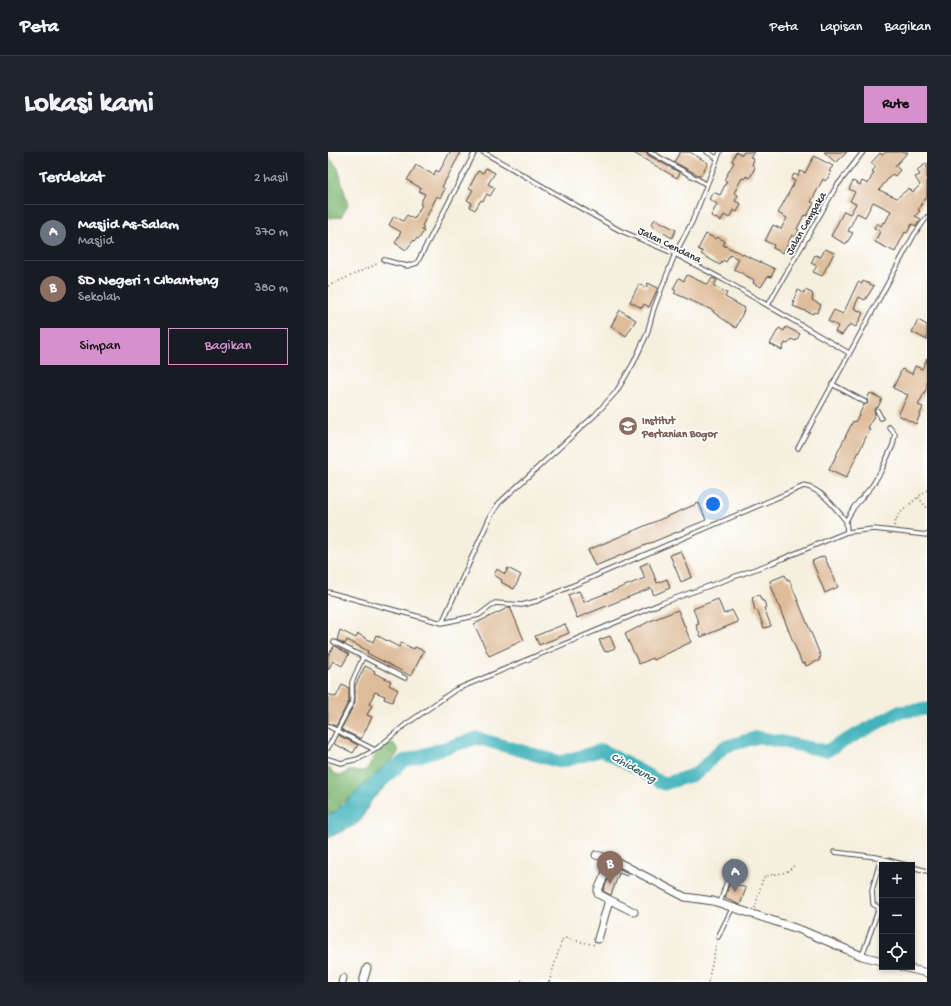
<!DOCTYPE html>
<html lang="id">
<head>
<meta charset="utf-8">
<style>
	body { margin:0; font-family:"Gochi Hand",sans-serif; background:#20242c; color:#f1f3f6 }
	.controls { position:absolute; right:12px; bottom:12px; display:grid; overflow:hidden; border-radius:0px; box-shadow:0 2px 6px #0003 }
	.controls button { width:36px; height:36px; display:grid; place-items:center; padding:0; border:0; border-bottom:1px solid #363941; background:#171b24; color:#f1f3f6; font:20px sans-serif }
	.you { position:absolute; left:385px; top:352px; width:14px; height:14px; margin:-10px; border:3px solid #fff; border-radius:50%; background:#1a73e8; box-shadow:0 0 0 6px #1a73e833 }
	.badge { display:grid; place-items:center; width:26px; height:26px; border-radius:50%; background:#d690ce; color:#fff; font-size:13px; font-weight:700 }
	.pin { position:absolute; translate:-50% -33px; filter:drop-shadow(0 1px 2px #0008) }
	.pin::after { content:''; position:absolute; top:21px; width:14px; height:12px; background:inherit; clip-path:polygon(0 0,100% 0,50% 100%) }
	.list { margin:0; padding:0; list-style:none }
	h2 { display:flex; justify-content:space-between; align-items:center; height:52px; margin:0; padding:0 16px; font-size:17px }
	h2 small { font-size:13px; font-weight:400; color:#9ea1a6 }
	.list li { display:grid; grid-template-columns:26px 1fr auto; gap:12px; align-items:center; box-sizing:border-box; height:56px; padding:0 16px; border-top:1px solid #363941 }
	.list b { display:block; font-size:15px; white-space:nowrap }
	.list p { margin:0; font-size:13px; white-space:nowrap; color:#9ea1a6 }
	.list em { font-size:13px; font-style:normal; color:#9ea1a6 }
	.actions { display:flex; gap:8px; padding:12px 16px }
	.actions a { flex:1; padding:9px 0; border:1px solid #d690ce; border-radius:0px; text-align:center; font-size:14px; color:#d690ce }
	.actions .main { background:#d690ce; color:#111 }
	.icon { flex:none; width:22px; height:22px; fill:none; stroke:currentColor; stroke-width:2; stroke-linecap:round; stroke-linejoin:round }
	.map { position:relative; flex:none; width:599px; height:830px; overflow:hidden; border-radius:0px }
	header { display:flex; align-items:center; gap:24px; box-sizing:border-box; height:56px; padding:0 20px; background:#171b24; border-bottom:1px solid #363941 }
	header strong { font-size:19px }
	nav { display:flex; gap:22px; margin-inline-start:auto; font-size:14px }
	.intro { display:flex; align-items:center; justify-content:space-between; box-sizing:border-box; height:96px; padding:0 24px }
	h1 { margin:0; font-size:28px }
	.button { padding:10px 18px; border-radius:0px; background:#d690ce; color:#111; font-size:14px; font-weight:700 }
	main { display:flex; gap:24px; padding:0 24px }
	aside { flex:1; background:#171b24; border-radius:0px; box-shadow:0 2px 6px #0003 }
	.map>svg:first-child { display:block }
</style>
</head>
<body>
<header>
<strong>Peta</strong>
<nav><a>Peta</a><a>Lapisan</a><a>Bagikan</a></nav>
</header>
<div class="intro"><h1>Lokasi kami</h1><a class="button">Rute</a></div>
<main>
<aside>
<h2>Terdekat<small>2 hasil</small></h2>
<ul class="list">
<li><span class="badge" style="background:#6b7280">A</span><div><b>Masjid As-Salam</b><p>Masjid</p></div><em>370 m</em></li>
<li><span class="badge" style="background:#8d6e63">B</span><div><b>SD Negeri 1 CIbanteng</b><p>Sekolah</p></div><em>380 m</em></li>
</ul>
<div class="actions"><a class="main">Simpan</a><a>Bagikan</a></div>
</aside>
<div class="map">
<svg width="599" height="830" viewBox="0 0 599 830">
	<rect width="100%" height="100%" fill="#fff"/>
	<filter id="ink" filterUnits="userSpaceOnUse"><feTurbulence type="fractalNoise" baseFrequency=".025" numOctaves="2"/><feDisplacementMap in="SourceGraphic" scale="8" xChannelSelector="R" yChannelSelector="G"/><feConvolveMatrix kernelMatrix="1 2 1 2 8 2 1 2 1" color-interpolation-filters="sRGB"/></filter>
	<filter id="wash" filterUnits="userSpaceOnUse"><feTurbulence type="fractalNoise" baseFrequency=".012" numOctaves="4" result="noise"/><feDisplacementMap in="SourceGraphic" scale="16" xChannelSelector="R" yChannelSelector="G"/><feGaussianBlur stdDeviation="0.9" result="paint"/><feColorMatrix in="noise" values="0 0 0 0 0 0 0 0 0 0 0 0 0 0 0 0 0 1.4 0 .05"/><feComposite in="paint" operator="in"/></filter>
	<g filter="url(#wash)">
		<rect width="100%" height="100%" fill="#f5efde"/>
		<!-- forest -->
		<path fill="#80b773" stroke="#56714f" d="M0 4 10 16 20 53 13 65 0 66Z
			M62 590 66 592 71 599 62 613 18 649 13 651 10 661 0 662V614L4 620 13 624 20 619H35L39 617 52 596Z"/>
		<!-- water -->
		<path fill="#43b3bb" stroke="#376f73" d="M62 608 73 621 66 625 43 649 33 668 27 673 0 686V662L7 660Z"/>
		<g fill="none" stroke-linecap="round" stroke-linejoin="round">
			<!-- river -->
			<path stroke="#43b3bb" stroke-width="13" d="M55 628 75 609 149 586 232 610 274 598 336 632 368 622 396 595 430 585 498 599 570 560 599 557"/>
		</g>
		<g id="blocks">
			<!-- building -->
			<path fill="#debc99" d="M122 0H133L114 35 117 37 112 46 109 44 94 74 96 75 94 78 96 79 91 87 89 86 87 89 86 88 78 98 67 91 73 80 61 73 66 64 75 69 79 63 86 67 94 53 92 52 97 42 91 39 93 36 79 28 88 13 106 23 108 18 111 20Z
				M304 0H319L320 3 352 21 349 26Z
				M352 0H362L380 11 372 24 346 10Z
				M408 0 414 3 416 0H426L422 5 426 7 424 13 427 15 422 26 418 24 417 27 414 26 406 41 410 43 407 49 413 52 409 60 405 58 401 66 396 63 393 69 383 64 389 52 381 47 385 40 392 43 399 29 396 28 406 10 404 9Z
				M496 0H519L508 11Z
				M558 0H580L567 14 572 18 567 24 564 22 551 38 569 46 581 36 585 40 592 33 587 25 592 23 589 18 599 11V45L593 52 594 53 590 58 592 59 587 64 593 67 588 74 584 72 579 81 577 80 567 100 547 90 552 79 546 76 549 71 553 74 555 70 557 71 563 59 545 50 537 65 529 61 520 79 525 81 518 92 503 84 516 59 522 62 528 52 522 49 527 40 521 37 525 29 532 33 534 29 540 32 546 20 544 19 548 15 543 11 552 1 554 3Z
				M486 4 505 14 501 19 503 20 500 26 497 29 495 27 483 50 486 51 479 64 476 63 469 77 471 78 468 85 464 83 455 101 445 96 446 93 437 89 445 73 453 77 459 66 450 61 467 29 463 27 466 22 470 24 472 19 477 21Z
				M158 16 167 21 160 32 167 36 162 44 159 42 155 49 153 48 147 58 142 55 144 51 139 48 145 38 141 36 150 19 155 21Z
				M327 67 348 78 344 86 323 73Z
				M378 82 388 87 389 85 397 89 395 93 447 117 443 125 440 124 433 135 425 131 426 128 406 117 411 107 402 103 398 110 395 108 392 113 373 102 375 100 370 97Z
				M497 97 506 101 494 124 485 120 489 114 483 111 487 103 493 105Z
				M359 123 380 133 384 126 389 128 386 134 399 141 397 145 417 156 408 176 385 160 386 159 346 141 348 139 345 137 351 126 356 129Z
				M535 129 546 134 537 148 531 145 526 156 535 161 528 175 522 172 514 183 507 180 510 174 500 169 506 158 515 162 530 130 534 132Z
				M320 131 330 136 321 155 316 152 314 156 302 150 311 132 318 136Z
				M470 138 476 141 477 138 484 141 485 145 484 148 493 153 489 161 486 160 485 162 465 154 467 150 465 149Z
				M292 158 308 168 298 184 283 174Z
				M590 168 599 173V188L584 180Z
				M458 175 472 182 468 189 463 187 460 192 457 191 454 198 442 192 451 176 456 179Z
				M599 206V236L590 253 595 255 588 272 570 263 580 243 565 236 574 217 584 222 587 214 594 217Z
				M542 241 554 247 550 255 546 257 547 262 540 276 542 277 518 326 501 318 525 269 527 270 536 253 540 251 539 247Z
				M371 351 378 368 267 414 260 398Z
				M353 399 364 425 353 430 342 403Z
				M496 404 510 435 497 441 484 409Z
				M321 410 329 431 339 427 342 436 326 443 323 436 249 466 240 443 251 439 256 450 317 426 312 414Z
				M180 416 193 423 186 437 173 430 174 428 166 423 169 417 177 422Z
				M457 423 459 428 461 427 493 505 491 506 492 508 478 514 477 511 474 512 443 434 442 429Z
				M431 443 434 449H436L438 455 436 456 443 474 436 476 429 458 427 459 424 445Z
				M390 447 396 462 404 458 410 470 373 485 368 473 371 472 365 457Z
				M182 455 196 488 161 504 146 472Z
				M350 458 363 490 326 508 325 506 311 512 297 482 322 469Z
				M237 472 241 481 211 493 207 484Z
				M12 478 28 486 30 482 45 490 48 483 71 495 73 491 86 497 87 495 96 499 83 524 39 501 40 499 19 488 17 492 9 488Z
				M282 484 287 496 277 500 271 488Z
				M6 494 21 502 14 514 5 509 0 518V504Z
				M37 514 47 519 46 521 63 529 61 533 70 538 64 550 56 547 57 544 47 540 41 552 44 554 39 563 44 565 33 587 13 577 27 551V534Z
				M14 533 21 536V549L8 574 0 571V542L8 545Z
				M10 583 30 593 25 601 6 592Z
				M286 714 300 721 299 724 291 721 283 743 275 739Z
				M402 730 418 736 412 753 397 746Z"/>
		</g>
	</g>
	<g filter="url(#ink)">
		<use href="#blocks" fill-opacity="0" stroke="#494846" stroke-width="1"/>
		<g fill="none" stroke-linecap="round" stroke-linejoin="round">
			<!-- lane casing -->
			<g stroke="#494846" stroke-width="5.5">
				<path id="lane" d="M155 0 291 78 347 102 396 128 521 201
					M322 0 378 32
					M379 0 389 6
					M56 108 79 114 89 111 147 0
					M440 153 508 35 535 0
					M504 232 537 250
					M549 258 553 266
					M470 296 586 83 599 65
					M519 380 518 369 526 355 544 334 553 319 565 293 567 282 561 275
					M0 440 114 471 163 363 171 351 267 263 288 240 305 212 319 182 326 156 347 102 364 70 392 0
					M114 471 151 463 167 451 194 453 209 449 476 334C494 337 507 356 518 369
					M6 490 77 526
					M0 574 47 598
					M0 596 24 550V530L35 505
					M0 607 13 611 30 607 47 598 77 573 127 538 334 451 444 411 519 380 546 377 599 383
					M506 700 548 705 578 713
					M584 715 599 719
					M392 751 405 710
					M390 785 404 757
					M534 804 551 756 545 752 544 738 553 706"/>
			</g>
			<!-- street casing -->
			<g stroke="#494846" stroke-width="9">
				<path id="street" d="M268 703 284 707 357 745 385 749 473 778 534 804 554 809
					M284 707 270 738V742L306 760
					M270 787 281 748
					M575 815 599 821
					M14 830 15 826
					M35 830 39 816"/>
			</g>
			<!-- path -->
			<path stroke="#494846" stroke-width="1.5" stroke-dasharray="1 3" stroke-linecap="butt" d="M0 134 51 111
				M599 338 590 345 599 356
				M566 374 570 363 590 345
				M427 756 435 726C445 719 457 726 467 712
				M190 830 192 828 199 830
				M221 830 234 788 237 786 267 793
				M380 830 389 789"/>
			<!-- lane -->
			<use href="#lane" stroke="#fff" stroke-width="3.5"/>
			<!-- street -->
			<use href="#street" stroke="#fff" stroke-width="7"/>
		</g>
	</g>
	<!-- icons -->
	<defs>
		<g id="university-disc" transform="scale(1)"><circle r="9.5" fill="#8d6e63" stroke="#fff"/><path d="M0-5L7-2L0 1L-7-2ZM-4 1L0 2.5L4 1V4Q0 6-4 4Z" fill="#fff"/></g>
	</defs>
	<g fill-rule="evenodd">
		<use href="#university-disc" x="300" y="274"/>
	</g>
	<g text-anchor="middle" stroke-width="3.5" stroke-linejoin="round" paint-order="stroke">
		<!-- street labels -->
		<g font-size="11" fill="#2b2b2b" stroke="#fff">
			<text transform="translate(477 71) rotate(-60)" y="4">Jalan Cempaka</text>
			<text transform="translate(342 92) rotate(26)" y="4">Jalan Cendana</text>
		</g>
		<!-- education labels -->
		<g font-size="11" font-weight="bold" fill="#785e54" stroke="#fff" text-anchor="start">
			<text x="314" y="272">Institut<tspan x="314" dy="13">Pertanian Bogor</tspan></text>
		</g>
		<!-- water labels -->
		<g font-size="12" font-style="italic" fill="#356165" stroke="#fff">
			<text transform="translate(306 615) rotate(29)" y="4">Cihideung</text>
		</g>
	</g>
</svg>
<div class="controls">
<button>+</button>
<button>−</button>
<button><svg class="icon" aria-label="locate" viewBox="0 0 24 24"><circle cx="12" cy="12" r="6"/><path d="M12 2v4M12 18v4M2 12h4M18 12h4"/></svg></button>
</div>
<div class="you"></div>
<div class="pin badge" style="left:407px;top:740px;background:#6b7280">A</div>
<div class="pin badge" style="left:282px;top:732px;background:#8d6e63">B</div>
</div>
</main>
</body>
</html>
